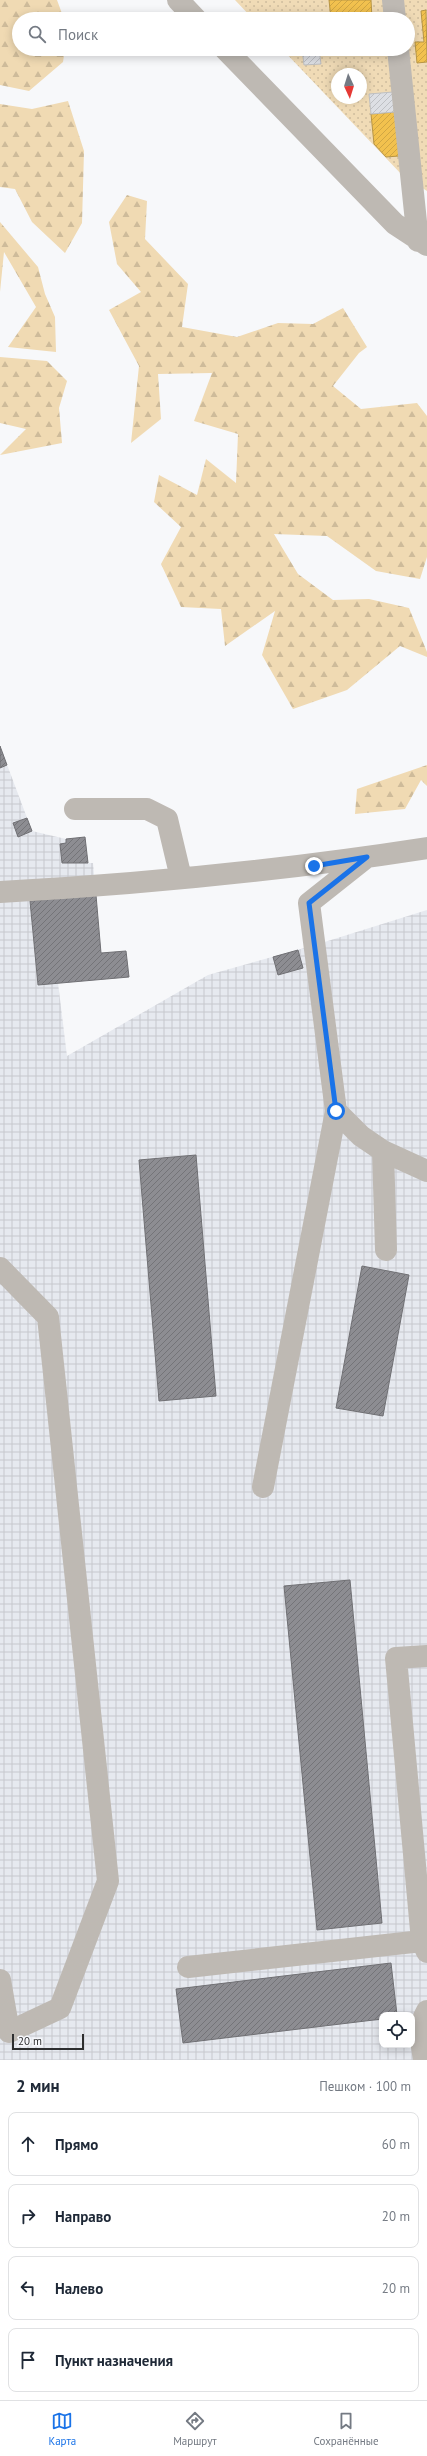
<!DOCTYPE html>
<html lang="ru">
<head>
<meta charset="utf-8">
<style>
	body { margin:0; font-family:"PT Sans",sans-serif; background:#f2f2f3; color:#1f2937 }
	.controls { position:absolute; right:12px; bottom:12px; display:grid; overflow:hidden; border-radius:8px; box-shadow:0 2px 10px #0003 }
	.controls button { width:36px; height:36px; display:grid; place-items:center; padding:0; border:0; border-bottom:1px solid #e0e1e3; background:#fff; color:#1f2937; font:20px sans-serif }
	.compass { position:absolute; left:331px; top:68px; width:36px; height:36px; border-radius:50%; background:#fff; box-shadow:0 2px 10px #0003; rotate:176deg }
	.scale { position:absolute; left:12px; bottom:10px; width:72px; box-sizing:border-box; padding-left:4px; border:2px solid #2d2e2f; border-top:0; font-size:11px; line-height:14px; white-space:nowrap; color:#2d2e2f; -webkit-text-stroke:3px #f6f7fb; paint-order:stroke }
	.stop { position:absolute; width:12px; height:12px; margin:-9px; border:3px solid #1a73e8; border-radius:50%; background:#fff }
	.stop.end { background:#1a73e8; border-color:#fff; box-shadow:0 1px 4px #0008 }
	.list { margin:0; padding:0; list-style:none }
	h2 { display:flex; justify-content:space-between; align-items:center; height:52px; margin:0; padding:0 16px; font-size:17px }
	h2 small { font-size:13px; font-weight:400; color:#747a83 }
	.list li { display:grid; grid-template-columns:26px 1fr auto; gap:12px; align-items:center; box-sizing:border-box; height:64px; margin:0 8px 8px; padding:0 8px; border:1px solid #e0e1e3; border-radius:8px }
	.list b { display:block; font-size:15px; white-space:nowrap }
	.list em { font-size:13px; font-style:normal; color:#747a83 }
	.icon { flex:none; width:22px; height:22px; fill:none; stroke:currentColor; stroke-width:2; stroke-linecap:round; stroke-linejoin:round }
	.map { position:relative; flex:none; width:427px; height:2060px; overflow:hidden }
	.search { position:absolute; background:#fff; box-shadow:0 2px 10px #0003; left:12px; right:12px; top:12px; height:44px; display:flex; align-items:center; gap:10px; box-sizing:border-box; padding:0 14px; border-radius:22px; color:#747a83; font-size:15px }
	.sheet { height:340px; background:#fff }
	nav { display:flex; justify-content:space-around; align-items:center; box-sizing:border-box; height:56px; border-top:1px solid #e0e1e3; background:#fff; font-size:11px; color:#747a83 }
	nav a { display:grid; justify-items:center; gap:2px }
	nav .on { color:#1a73e8 }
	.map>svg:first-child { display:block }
</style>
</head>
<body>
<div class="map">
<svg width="427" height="2060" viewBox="0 0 427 2060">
	<defs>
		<pattern id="industrial-grid" width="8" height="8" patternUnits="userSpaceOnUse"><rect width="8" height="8" fill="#e6e9ef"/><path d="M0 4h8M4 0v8" fill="none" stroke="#c6c8cd"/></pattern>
		<pattern id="forest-firs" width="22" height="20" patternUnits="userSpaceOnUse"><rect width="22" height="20" fill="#f0dab3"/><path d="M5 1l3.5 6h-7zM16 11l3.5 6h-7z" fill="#cebb9a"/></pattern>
		<pattern id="garden-dots" width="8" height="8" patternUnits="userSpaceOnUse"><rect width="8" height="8" fill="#f0dbb6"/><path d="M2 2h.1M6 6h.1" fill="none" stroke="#cebc9d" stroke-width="1.8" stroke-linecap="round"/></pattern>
		<pattern id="homes-hatch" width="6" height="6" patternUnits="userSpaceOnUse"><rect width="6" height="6" fill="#f2c14e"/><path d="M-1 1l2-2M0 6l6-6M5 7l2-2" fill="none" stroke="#d0a644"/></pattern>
		<pattern id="industry-hatch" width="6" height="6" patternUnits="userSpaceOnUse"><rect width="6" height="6" fill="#8d8d92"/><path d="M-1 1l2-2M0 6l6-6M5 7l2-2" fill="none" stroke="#747478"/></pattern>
		<pattern id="building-hatch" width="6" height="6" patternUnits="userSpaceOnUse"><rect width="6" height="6" fill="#dddfe4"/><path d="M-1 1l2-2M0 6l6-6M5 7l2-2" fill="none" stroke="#bec0c4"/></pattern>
	</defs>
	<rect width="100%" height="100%" fill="#f7f8fa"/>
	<!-- industrial -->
	<path fill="url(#industrial-grid)" fill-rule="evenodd" d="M0 746 32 831 66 839 85 837 88 863H93L96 895 30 901 38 985 58 983 67 1056 208 975 315 945 427 910V2060H0ZM382 2015H412V2045H382Z"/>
	<!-- forest -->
	<path fill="url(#forest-firs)" d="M0 0H57L64 19H19V49H65L63 62 29 91 0 85Z
		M68 101 84 151 82 223 65 253 32 222 15 189 0 187V104L32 109Z
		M127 195 147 201 145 239 188 284 182 327 237 337 278 323 313 324 343 308 367 347 359 353 333 386 361 409 417 403 427 416V557L420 579 376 571 327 536 274 534 298 574 333 600 369 599 409 608 427 652V657L400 646 347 690 293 709 262 655 275 611 225 646 221 609 181 607 161 564 181 527 154 502 159 475 197 495 206 459 236 483 238 434 194 421 212 373 158 374 161 419 131 443 139 366 109 310 141 292 117 264 109 222Z
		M0 222 38 267 45 294 55 317 56 352 8 347 36 307 4 252 0 292Z
		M0 357 47 361 67 381 59 408 62 443 0 455 26 429 0 423Z
		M427 765V786L421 780 405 809 355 814 357 789Z"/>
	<!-- garden -->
	<path fill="url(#garden-dots)" fill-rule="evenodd" d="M235 0H427V191L403 176 282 49H408V19H253ZM337 74H361V98H337Z"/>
	<!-- homes -->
	<path fill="url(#homes-hatch)" stroke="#b79545" d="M329 0H371L372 19H331Z
		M426 10 427 62 417 63 415 42H424L421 11Z
		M395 112 399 156 386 157 374 144 371 114Z"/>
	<!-- industry -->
	<path fill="url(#industry-hatch)" stroke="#707074" d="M0 746 7 765 0 768Z
		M27 818 32 831 18 837 13 823Z
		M85 837 88 863H62L60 844 66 843V839Z
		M96 895 101 953 126 951 129 977 38 985 30 901Z
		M298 950 303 968 278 975 273 957Z
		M196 1155 216 1396 159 1401 139 1160Z
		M362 1266 409 1275 383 1416 336 1408Z
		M350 1580 382 1923 317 1930 284 1586Z
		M391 1963 397 2015H382V2019L183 2043 176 1989Z"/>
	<!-- building -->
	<path fill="url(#building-hatch)" stroke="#bfc0c2" d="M302 49H319L321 64 304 65Z
		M393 92 395 112 371 114 369 94Z"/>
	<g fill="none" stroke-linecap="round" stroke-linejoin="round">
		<!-- minor -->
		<path stroke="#beb9b3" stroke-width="22" d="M178 0 196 19
			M393 0 395 19
			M225 49 395 224 427 245
			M398 49 418 241
			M75 809H147L167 819 181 878
			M0 892C143 884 285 870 427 848
			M336 1111 361 1136 383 1151 427 1171
			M383 1151 386 1250
			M0 1268 48 1317 108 1881 60 2008 9 2032 0 1980
			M263 1487 336 1111 309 903 367 857
			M427 1656 396 1658 422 1941 427 1952
			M188 1967 422 1941
			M424 2060 419 2027 427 2011"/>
	</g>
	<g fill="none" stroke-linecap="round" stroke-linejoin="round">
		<!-- route -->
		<path stroke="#1a73e8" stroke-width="5" d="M314 866 367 857 309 903 336 1111"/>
	</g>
</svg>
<div class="controls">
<button><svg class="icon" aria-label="locate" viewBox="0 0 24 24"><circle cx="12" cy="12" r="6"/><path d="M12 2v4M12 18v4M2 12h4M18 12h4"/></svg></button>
</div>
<svg class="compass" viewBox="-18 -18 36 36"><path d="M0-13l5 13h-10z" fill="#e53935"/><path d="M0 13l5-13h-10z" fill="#747a83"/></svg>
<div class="scale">20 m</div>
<div class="stop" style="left:336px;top:1111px"></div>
<div class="stop end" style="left:314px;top:866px"></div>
<div class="search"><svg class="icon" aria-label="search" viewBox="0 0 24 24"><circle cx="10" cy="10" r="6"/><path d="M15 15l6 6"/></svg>Поиск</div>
</div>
<section class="sheet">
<h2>2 мин<small>Пешком · 100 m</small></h2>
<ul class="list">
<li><svg class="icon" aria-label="ahead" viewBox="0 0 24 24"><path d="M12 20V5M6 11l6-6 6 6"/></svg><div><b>Прямо</b></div><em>60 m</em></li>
<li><svg class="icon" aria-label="right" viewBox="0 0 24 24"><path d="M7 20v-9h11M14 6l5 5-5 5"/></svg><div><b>Направо</b></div><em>20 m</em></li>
<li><svg class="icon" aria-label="left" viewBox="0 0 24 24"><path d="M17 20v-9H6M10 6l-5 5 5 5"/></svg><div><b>Налево</b></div><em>20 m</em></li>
<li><svg class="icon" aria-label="arrive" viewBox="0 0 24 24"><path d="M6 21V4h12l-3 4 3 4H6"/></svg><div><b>Пункт назначения</b></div></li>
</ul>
</section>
<nav>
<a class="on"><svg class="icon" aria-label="map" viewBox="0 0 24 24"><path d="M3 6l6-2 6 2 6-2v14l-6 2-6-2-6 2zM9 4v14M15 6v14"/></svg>Карта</a>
<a><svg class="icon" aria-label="directions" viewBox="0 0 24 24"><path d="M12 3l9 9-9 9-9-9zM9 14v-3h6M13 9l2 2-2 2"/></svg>Маршрут</a>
<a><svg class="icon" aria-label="saved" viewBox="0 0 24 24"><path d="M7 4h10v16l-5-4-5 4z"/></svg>Сохранённые</a>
</nav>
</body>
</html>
